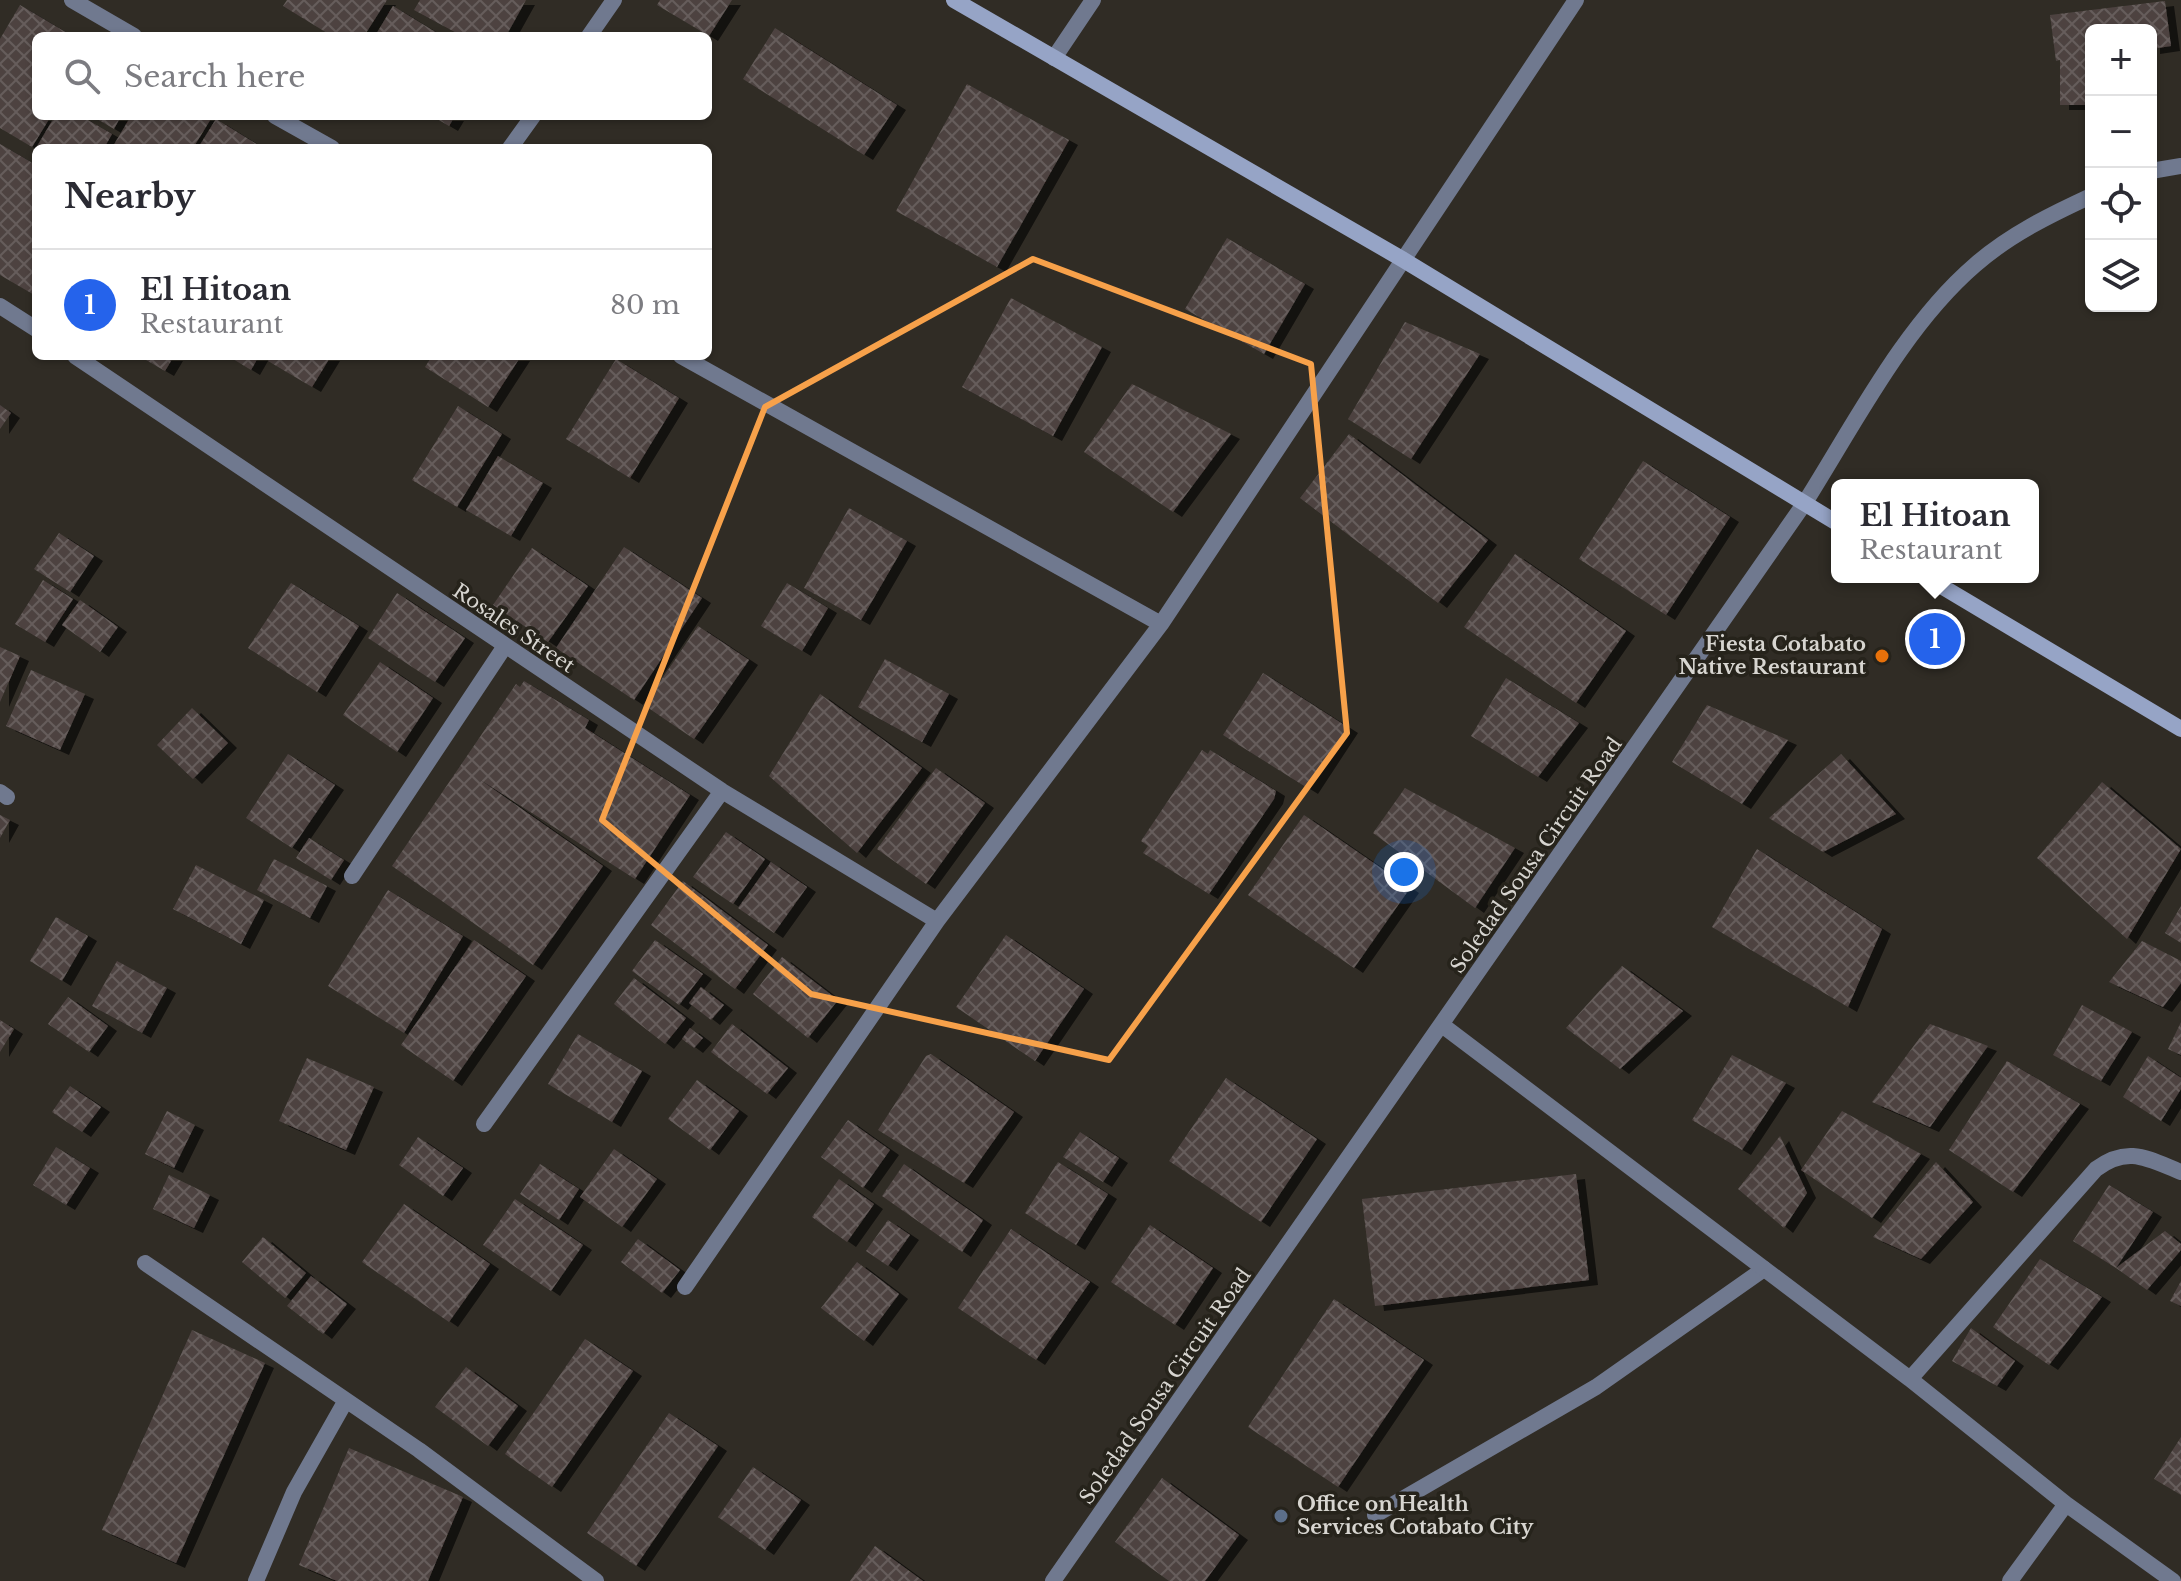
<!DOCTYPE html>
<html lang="en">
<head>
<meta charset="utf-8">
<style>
	body { margin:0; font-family:"Libre Baskerville",serif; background:#f2f2f3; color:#2b2b33 }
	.controls { position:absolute; right:24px; top:24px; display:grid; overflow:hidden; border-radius:12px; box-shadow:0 2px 6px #0004 }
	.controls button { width:72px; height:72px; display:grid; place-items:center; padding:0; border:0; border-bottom:2px solid #e1e1e2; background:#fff; color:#2b2b33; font:40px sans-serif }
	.you { position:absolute; left:1404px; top:872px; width:28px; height:28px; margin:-20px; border:6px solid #fff; border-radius:50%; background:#1a73e8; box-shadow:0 0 0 12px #1a73e833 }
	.badge { display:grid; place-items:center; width:52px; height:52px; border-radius:50%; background:#2563eb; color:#fff; font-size:26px; font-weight:700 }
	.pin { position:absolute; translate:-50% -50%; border:4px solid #fff; box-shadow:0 2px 8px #0006 }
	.popup { position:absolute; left:1831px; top:479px; width:208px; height:104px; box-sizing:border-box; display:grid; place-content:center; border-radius:12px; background:#fff; filter:drop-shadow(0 2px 6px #0005); font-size:26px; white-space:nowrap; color:#7c7c81 }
	.popup b { font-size:30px; color:#2b2b33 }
	.popup::after { content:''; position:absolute; left:50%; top:100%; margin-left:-16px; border:16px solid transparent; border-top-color:#fff }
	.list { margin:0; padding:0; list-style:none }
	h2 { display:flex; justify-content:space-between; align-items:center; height:104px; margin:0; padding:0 32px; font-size:34px }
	h2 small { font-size:26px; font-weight:400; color:#7c7c81 }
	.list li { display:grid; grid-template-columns:52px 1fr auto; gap:24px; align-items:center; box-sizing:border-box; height:112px; padding:0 32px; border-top:2px solid #e1e1e2 }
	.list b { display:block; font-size:30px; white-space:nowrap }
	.list p { margin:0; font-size:26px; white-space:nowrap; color:#7c7c81 }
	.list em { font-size:26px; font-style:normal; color:#7c7c81 }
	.icon { flex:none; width:44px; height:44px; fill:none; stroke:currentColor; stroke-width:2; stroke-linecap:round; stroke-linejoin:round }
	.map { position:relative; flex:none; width:2181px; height:1581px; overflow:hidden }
	.search { position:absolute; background:#fff; box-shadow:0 2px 6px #0004; left:32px; top:32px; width:680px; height:88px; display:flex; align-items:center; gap:20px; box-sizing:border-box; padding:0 28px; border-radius:12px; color:#7c7c81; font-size:30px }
	.panel { position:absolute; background:#fff; box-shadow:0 2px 6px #0004; left:32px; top:144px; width:680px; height:216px; border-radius:12px }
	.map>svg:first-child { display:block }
</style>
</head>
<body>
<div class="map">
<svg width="2181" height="1581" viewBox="0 0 2181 1581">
	<defs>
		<pattern id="building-cross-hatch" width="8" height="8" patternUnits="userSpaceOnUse" patternTransform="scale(2)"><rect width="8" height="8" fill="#4d4341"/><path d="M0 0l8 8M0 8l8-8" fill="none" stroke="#665d5b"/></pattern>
		<filter id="shadow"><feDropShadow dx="9" dy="5" stdDeviation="0" flood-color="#0009"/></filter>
	</defs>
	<rect width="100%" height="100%" fill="#302c25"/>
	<!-- building -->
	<path fill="url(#building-cross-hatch)" filter="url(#shadow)" d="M287 0H387L364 36H332L283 6Z
		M420 0H526L506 36H462L414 10Z
		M660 0H732L709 36 657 5Z
		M2165 1 2171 46 2151 49V30H2091V105H2060V60L2056 61 2050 15Z
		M20 5 72 36H36V116H51L32 147 0 128V39Z
		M393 6 442 36H375Z
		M775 28 897 105 864 155 743 79Z
		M967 84 1069 140 997 267 896 211Z
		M55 116H81L112 134 104 148H36Z
		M92 116H121L114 129Z
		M131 116H211L212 117 193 148H112Z
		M432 116H455L449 126Z
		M216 119 263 148H198Z
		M0 144 36 165V296L0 275Z
		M1227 238 1305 284 1264 354 1185 309Z
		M1011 298 1102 347 1053 436 962 387Z
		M1405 322 1480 354 1411 459 1348 419Z
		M139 356H174L165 371Z
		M228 356H259L251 370Z
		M271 356H331L312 387 268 361Z
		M432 356H521L488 407 425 367Z
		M616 359 679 398 630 478 566 439Z
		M1132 384 1231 434 1173 512 1084 452Z
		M0 405 11 413 0 429Z
		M458 406 502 434 457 507 412 480Z
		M1349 434 1488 540 1438 603 1300 498Z
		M498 456 543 483 511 536 466 510Z
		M1643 461 1730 517 1666 615 1579 559Z
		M849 508 907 541 861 620 804 588Z
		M59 533 94 556 70 592 34 569Z
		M624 547 702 598 634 700 556 648Z
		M532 548 588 586 548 642 493 605Z
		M1515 554 1626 631 1576 703 1464 627Z
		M43 580 73 599 45 642 15 624Z
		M291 583 359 626 317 692 248 648Z
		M787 583 828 608 802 651 761 626Z
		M397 593 465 638 435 682 368 638Z
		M80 600 118 627 100 652 62 625Z
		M698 626 749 660 694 739 644 705Z
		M0 647 20 656 0 702Z
		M885 659 949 694 922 742 858 707Z
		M380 662 433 698 397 752 343 715Z
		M31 670 85 694 60 750 6 726Z
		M1263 673 1349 728 1309 789 1223 735Z
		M1506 678 1579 723 1538 777 1471 736Z
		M524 681 589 720 585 728 690 795 635 879 479 779 603 866 533 965 392 866 516 684 520 687Z
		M820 694 922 768 857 853 769 776Z
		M1707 705 1788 740 1742 804 1672 762Z
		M192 708 228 743 193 779 157 745Z
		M1202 750 1208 754 1210 750 1276 791 1274 799 1209 894 1143 853 1148 846 1141 841Z
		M288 754 335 785 292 848 246 818Z
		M1841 754 1896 814 1823 852 1769 818Z
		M936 768 985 803 926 884 877 849Z
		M2102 782 2181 849 2127 939 2037 858Z
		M1405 788 1515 848 1475 908 1373 833Z
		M0 815 10 820 0 838Z
		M1304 815 1410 888 1354 968 1248 895Z
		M726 832 765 859 733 904 693 877Z
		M309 838 344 860 331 880 296 858Z
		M1757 849 1882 929 1848 1007 1712 927Z
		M274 859 327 886 310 918 257 890Z
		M771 862 807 887 774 933 738 908Z
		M196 865 264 900 241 944 173 909Z
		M683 881 768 945 735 989 651 925Z
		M388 890 463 936 404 1033 328 986Z
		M2181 906V943L2165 933Z
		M56 917 88 936 62 981 30 961Z
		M1006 935 1084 989 1035 1061 956 1007Z
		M474 940 526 976 453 1081 401 1045Z
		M655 940 703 974 679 1005 632 971Z
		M2142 941 2181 961V983L2163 1007 2109 982Z
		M782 957 838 1000 808 1038 753 994Z
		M117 961 167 988 142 1033 92 1006Z
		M1622 966 1683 1011 1620 1069 1566 1028Z
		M634 978 686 1018 665 1044 614 1004Z
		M701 987 724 1005 711 1020 689 1003Z
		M68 997 108 1026 89 1052 48 1024Z
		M2082 1005 2132 1032 2101 1081 2053 1055Z
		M0 1020 14 1029 0 1052Z
		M2181 1022V1055L2168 1049Z
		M732 1024 788 1068 767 1094 711 1052Z
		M1930 1024 1988 1046 1930 1127 1872 1102Z
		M690 1028 703 1038 694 1048 682 1039Z
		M578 1034 642 1071 612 1122 548 1084Z
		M931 1054 1014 1112 964 1183 878 1130 926 1056Z
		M1732 1055 1786 1083 1742 1150 1692 1120Z
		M2148 1056 2181 1078V1089L2161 1121 2123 1097Z
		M307 1058 374 1087 346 1150 279 1121Z
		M2007 1061 2080 1104 2013 1192 1949 1150Z
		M1226 1078 1317 1139 1261 1222 1169 1161Z
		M697 1080 739 1111 710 1150 668 1119Z
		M70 1086 101 1107 82 1132 52 1112Z
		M167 1111 195 1125 174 1168 145 1154Z
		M1842 1111 1921 1154 1872 1218 1801 1170Z
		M848 1120 890 1150 863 1188 821 1157Z
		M1080 1132 1119 1158 1103 1182 1063 1157Z
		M1780 1136 1807 1193 1784 1228 1738 1189Z
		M418 1137 463 1168 443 1196 399 1165Z
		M56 1147 90 1168 66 1205 33 1185Z
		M614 1149 657 1179 622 1227 580 1197Z
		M1058 1162 1108 1194 1076 1245 1025 1213Z
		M1936 1162 1973 1202 1921 1259 1873 1237Z
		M540 1164 579 1189 559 1220 520 1194Z
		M904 1164 983 1220 962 1252 882 1196Z
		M1576 1174 1589 1280 1375 1306 1362 1199Z
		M169 1175 210 1195 194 1228 153 1209Z
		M839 1179 874 1204 847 1242 812 1217Z
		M2109 1185 2153 1212 2116 1268 2073 1241Z
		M515 1199 583 1245 551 1291 483 1245Z
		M404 1204 490 1264 449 1322 362 1262Z
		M888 1220 910 1235 888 1266 866 1251Z
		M1150 1225 1213 1268 1175 1325 1111 1282Z
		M1011 1229 1090 1282 1036 1360 958 1308Z
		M2165 1231 2181 1244V1250L2147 1290 2116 1268Z
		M263 1237 306 1273 285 1298 242 1262Z
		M638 1239 680 1270 662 1293 621 1262Z
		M2040 1259 2102 1297 2049 1365 1993 1327Z
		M857 1262 899 1294 864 1341 821 1308Z
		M311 1276 347 1304 323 1334 287 1306Z
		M2181 1281V1306L2170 1301Z
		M1334 1299 1424 1360 1338 1487 1248 1427Z
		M1971 1328 2015 1361 1997 1386 1952 1361Z
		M192 1330 265 1363 176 1563 102 1530Z
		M585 1339 633 1371 552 1487 505 1454Z
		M466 1367 518 1406 488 1446 435 1407Z
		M669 1413 718 1446 636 1566 587 1533Z
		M2181 1437V1495L2154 1479Z
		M349 1448 463 1497 428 1581H337L299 1565Z
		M753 1467 801 1500 765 1550 718 1517Z
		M1162 1478 1239 1535 1205 1581H1169L1115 1542Z
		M875 1546 923 1581H850Z"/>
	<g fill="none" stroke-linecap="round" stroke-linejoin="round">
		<!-- lane -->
		<path stroke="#70798f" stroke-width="16" d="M1375 1515 1596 1387 1764 1269"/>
		<!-- street -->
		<path stroke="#70798f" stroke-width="16" d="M72 0 134 36
			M589 36 614 0
			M1054 58 1093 0
			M275 116 332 148
			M510 148 533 116
			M2151 171 2181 166
			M0 306 36 329
			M75 356 722 791 937 921
			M681 356 1161 624
			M0 792 7 797
			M352 876 505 646
			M1442 1025 1910 1379 2066 1504 2173 1581
			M484 1124 722 791
			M145 1263 419 1450 596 1581
			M685 1287 937 921 1161 624 1576 0
			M1910 1379 2096 1169C2128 1145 2148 1159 2181 1172
			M256 1581 294 1492 345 1402
			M1053 1581 1804 504C1854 425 1904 326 1975 265 2009 235 2050 215 2091 196
			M2010 1581 2066 1504"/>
		<!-- secondary -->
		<path stroke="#96a4c6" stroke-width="16" d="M954 0 1402 259 1837 523
			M1926 577 2181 729"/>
	</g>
	<!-- marked area -->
	<path fill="none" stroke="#f7a14a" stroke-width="6" stroke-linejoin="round" d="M1033 259 1311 364 1347 733 1109 1060 811 994 602 820 765 407Z"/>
	<!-- markers -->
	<circle fill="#e8710a" stroke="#26231b" stroke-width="3" cx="1882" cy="656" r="8"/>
	<circle fill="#5c6f8a" stroke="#26231b" stroke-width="3" cx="1281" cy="1516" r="8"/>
	<g text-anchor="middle" stroke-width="7" stroke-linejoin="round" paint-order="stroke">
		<!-- street labels -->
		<g font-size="20" fill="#d7d5d0" stroke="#26231b">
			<text transform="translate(514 628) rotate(34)" y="7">Rosales Street</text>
			<text transform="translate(1536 855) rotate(-55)" y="7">Soledad Sousa Circuit Road</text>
			<text transform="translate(1165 1386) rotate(-55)" y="7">Soledad Sousa Circuit Road</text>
		</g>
		<!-- poi labels -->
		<g font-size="20" font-weight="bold" fill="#d7d5d0" stroke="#26231b" text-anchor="end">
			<text x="1866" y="651">Fiesta Cotabato<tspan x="1866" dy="23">Native Restaurant</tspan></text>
			<text x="1297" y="1511" text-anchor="start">Office on Health<tspan x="1297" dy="23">Services Cotabato City</tspan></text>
		</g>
	</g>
</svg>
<div class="controls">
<button>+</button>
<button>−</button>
<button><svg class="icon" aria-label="locate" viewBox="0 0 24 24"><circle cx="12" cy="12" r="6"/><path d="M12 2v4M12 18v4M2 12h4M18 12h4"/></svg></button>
<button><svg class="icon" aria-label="layers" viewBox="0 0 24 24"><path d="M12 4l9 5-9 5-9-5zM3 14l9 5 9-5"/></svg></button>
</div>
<div class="you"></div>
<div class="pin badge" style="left:1935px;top:639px">1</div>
<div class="popup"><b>El Hitoan</b>Restaurant</div>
<div class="search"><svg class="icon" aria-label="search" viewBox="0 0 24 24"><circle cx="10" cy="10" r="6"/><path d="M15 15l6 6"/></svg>Search here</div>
<section class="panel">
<h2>Nearby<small></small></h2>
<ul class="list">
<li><span class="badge">1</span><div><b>El Hitoan</b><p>Restaurant</p></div><em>80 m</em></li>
</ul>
</section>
</div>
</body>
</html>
